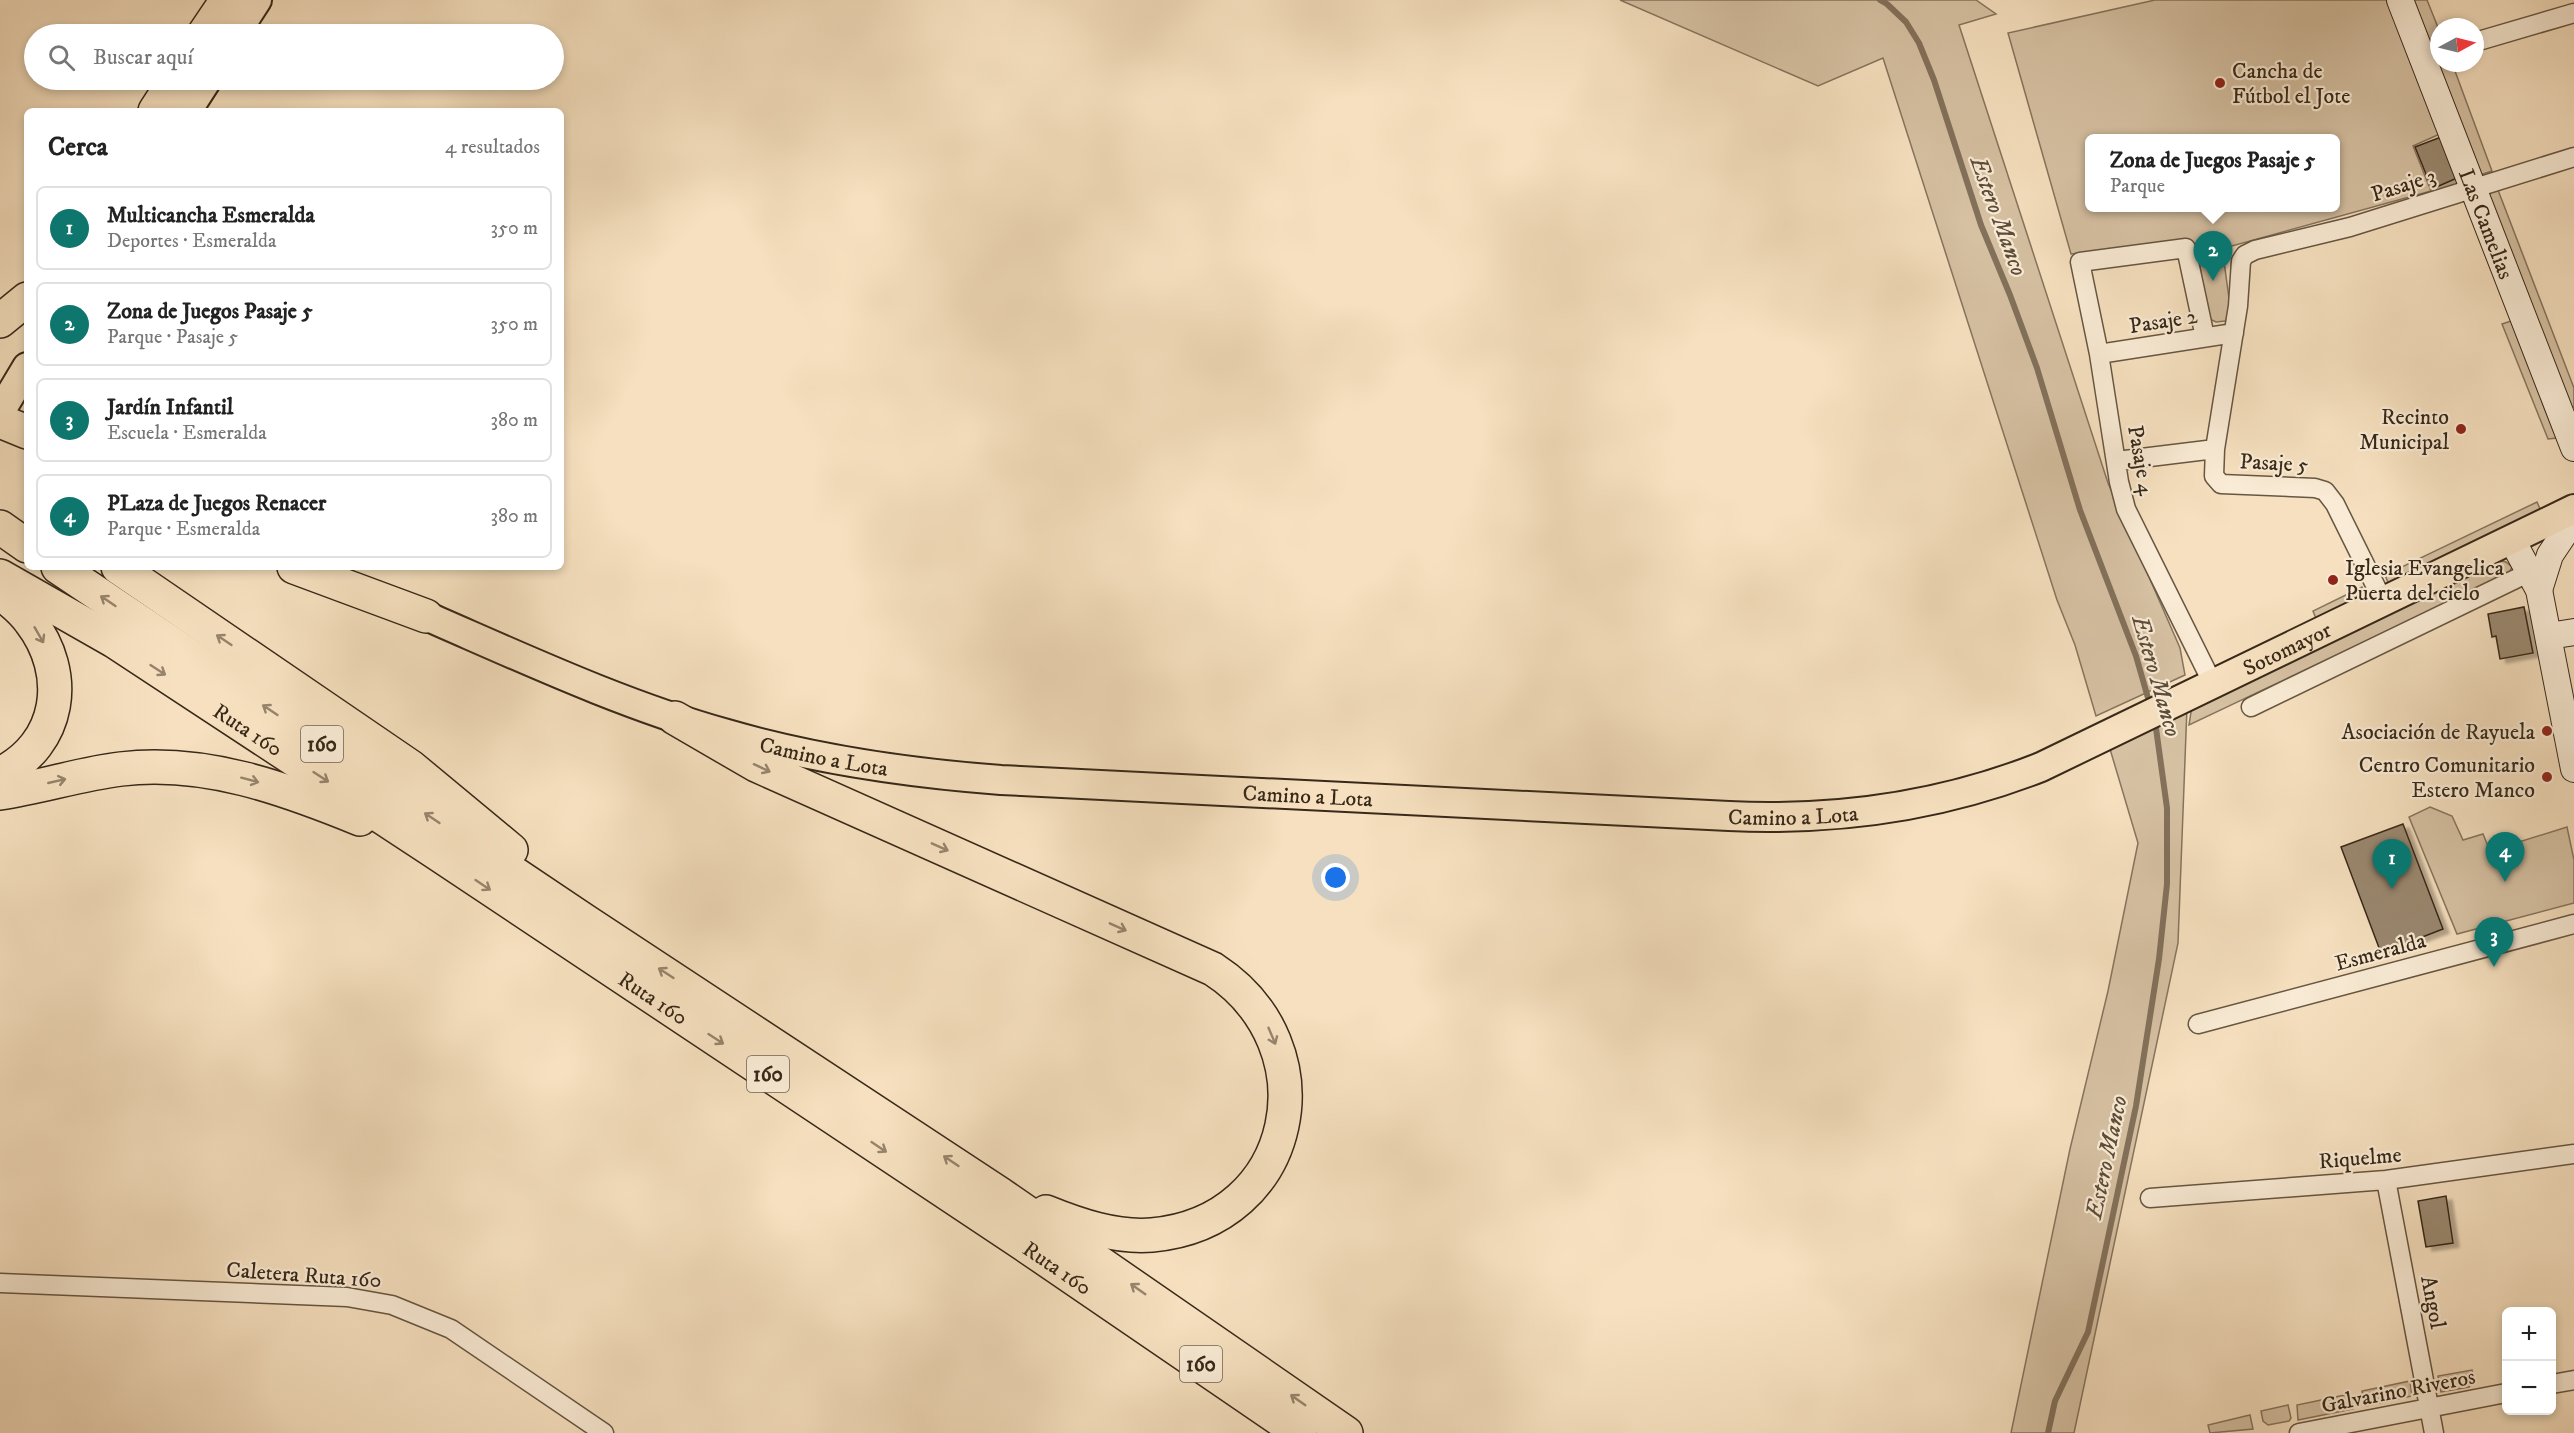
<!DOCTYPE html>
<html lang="es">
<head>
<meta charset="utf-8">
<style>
	body { margin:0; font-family:"IM FELL DW Pica",serif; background:#f2f2f2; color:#222 }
	.controls { position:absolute; right:18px; bottom:18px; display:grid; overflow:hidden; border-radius:9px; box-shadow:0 3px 9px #0003 }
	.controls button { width:54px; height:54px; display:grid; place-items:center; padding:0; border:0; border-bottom:2px solid #e0e0e0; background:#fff; color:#222; font:30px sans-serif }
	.compass { position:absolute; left:2430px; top:18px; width:54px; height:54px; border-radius:50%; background:#fff; box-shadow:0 3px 9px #0003; rotate:83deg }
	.you { position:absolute; left:1336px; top:878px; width:21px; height:21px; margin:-15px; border:4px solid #fff; border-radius:50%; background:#1a73e8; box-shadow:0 0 0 9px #1a73e833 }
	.badge { display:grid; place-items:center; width:39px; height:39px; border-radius:50%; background:#0f766e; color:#fff; font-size:20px; font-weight:700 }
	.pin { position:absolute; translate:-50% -50px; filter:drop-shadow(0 2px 3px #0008) }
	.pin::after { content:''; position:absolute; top:32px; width:21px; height:18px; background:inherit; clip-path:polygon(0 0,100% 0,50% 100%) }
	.popup { position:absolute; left:2085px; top:134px; width:255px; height:78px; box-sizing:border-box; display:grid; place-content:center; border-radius:9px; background:#fff; filter:drop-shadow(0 2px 4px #0005); font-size:20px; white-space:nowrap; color:#767676 }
	.popup b { font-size:22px; color:#222 }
	.popup::after { content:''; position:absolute; left:50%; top:100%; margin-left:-12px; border:12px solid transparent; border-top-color:#fff }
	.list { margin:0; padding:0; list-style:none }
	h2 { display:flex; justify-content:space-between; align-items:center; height:78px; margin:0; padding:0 24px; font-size:26px }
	h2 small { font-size:20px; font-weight:400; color:#767676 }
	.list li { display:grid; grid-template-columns:39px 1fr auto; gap:18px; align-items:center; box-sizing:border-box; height:84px; margin:0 12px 12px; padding:0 12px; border:2px solid #e0e0e0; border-radius:9px }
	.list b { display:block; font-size:22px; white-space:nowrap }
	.list p { margin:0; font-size:20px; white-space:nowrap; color:#767676 }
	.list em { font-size:20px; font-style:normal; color:#767676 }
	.icon { flex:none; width:33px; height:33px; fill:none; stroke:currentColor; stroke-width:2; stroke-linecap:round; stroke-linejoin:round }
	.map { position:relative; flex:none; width:2574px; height:1433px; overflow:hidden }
	.search { position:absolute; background:#fff; box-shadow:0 3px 9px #0003; left:24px; top:24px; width:540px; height:66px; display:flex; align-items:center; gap:15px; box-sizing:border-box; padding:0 21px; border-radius:33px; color:#767676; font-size:22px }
	.panel { position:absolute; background:#fff; box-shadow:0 3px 9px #0003; left:24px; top:108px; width:540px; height:462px; border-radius:9px }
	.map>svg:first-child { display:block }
</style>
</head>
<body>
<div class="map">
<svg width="2574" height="1433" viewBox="0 0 2574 1433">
	<defs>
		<filter id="shadow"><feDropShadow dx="6" dy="4" stdDeviation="1.5" flood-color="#0004"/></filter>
	</defs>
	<rect width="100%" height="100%" fill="#f6e0bf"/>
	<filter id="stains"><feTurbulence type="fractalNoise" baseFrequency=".00333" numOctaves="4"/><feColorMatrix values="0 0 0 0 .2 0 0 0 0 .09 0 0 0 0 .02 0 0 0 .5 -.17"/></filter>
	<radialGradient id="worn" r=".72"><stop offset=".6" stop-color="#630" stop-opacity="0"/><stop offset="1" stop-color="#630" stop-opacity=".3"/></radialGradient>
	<!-- green -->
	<path fill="#d6c1a3" stroke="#86745e" stroke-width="1.5" fill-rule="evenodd" d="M1620 0H1976L1996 14 1959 25 2108 483 2180 648 2185 675 2096 716 2075 645 2057 600 1883 58 1818 86Z
		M2155 0H2390L2442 133 2413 146 2431 191 2192 257 2189 243 2071 254 2008 33ZM2090 138H2336V208H2090Z
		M2413 0H2427L2439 30V43L2431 46Z
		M2439 57V63H2452L2492 171 2480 175 2436 58Z
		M2498 190 2574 388V407L2568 409 2483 195Z
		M2223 254 2231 313 2225 321 2216 322 2210 319 2198 259Z
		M2514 320 2557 438 2548 439 2502 324Z
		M2537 502 2541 511 2389 585 2385 575Z
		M2498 560 2506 562 2512 567 2509 573 2189 725 2192 706Z
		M2362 587 2366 596 2317 621 2313 611Z
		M2187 707 2178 943 2074 1433H2011L2070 1149 2108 991 2138 843 2110 749Z
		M2430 807 2452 816 2463 840 2483 834 2490 851 2567 827 2574 860V903L2457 934 2409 817Z
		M2472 1370 2474 1381 2469 1387 2441 1392 2438 1376Z
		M2410 1381 2412 1396 2365 1406 2362 1391Z
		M2350 1394 2353 1409 2298 1420 2297 1405Z
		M2288 1405 2291 1418 2289 1421 2268 1425 2263 1421 2261 1411Z
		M2250 1415 2253 1429 2210 1433 2208 1425Z"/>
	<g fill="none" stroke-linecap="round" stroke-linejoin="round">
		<!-- stream -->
		<path stroke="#83715b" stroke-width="6" d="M1880 0 1887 4 1906 22 1919 43 1934 80 1981 225 2010 295 2037 368 2080 510 2136 656 2150 705
			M2048 1433 2055 1401 2088 1332 2136 1106 2159 959 2167 884V808L2155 721"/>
	</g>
	<!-- building -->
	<path fill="#9a886f" stroke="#372819" stroke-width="1.5" filter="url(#shadow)" d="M2441 137 2457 178 2432 189 2415 147Z
		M2524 607 2533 653 2500 659 2496 636 2492 637 2488 614Z
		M2403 824 2443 929 2381 953 2341 847Z
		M2446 1196 2453 1243 2426 1247 2418 1201Z"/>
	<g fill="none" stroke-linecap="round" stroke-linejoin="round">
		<!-- street casing -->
		<g stroke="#675642" stroke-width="21">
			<path id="street" d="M2475 42 2574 13
				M2421 57 2439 52
				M2205 337 2186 248 2080 262 2099 354 2119 482 2126 509 2213 684
				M2099 354 2234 333
				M2117 461 2215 449
				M2384 603 2335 504 2325 491 2315 488 2221 484 2214 476 2215 449 2238 306 2241 261 2245 255 2255 250 2350 227 2574 157
				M2251 707 2528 573
				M2198 1024 2574 924
				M2386 1180 2434 1433
				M2150 1198 2386 1180 2574 1154
				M0 1283 347 1297 392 1305 451 1329 604 1433
				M2552 1384 2574 1380
				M2299 1433 2506 1393"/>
		</g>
		<!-- secondary casing -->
		<g stroke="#372819" stroke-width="28">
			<g id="secondary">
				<path id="s1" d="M2400 0 2574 448"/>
				<path d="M2512 540 2539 590 2574 769"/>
				<path d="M2539 590 2550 555 2574 519"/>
				<path d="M2549 636 2574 632"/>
			</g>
		</g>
		<!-- primary casing -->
		<g stroke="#372819" stroke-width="32">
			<g id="primary">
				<path d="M235 34 257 0"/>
				<path d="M187 111 207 80"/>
				<path d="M0 412 27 367"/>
				<path id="s2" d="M426 616C525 659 623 705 727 734 817 760 908 773 1001 780L1729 816C1837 821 1940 807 2041 767L2574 509"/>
			</g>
		</g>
		<!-- highway casing -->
		<g stroke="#372819" stroke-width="36">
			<g id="highway">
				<path d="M204 34 227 0"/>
				<path d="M155 111 175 80"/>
				<path d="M0 321 27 299"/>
				<path d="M0 421 27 432"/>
				<path d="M0 527 27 546"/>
				<path d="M58 567 585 921 1000 1194 1346 1433"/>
				<path d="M118 567 411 767 511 850"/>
				<path d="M294 567 426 616"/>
				<path id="s3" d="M0 576 114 641 435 852 1022 1243 1300 1433"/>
				<path d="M0 593C11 601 22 610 30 621 71 674 61 744 0 774"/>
				<path d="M675 718 756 765 1213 969C1332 1046 1298 1222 1152 1235 1116 1238 1078 1225 1046 1212"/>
				<path d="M0 793C41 787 80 774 121 769 204 759 284 788 360 819"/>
			</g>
		</g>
		<!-- street -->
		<use href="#street" stroke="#f9ebd5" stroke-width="18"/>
		<!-- secondary -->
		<use href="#secondary" stroke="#f9ebd5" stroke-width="26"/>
		<!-- primary -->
		<use href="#primary" stroke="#f6e0bf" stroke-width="28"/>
		<!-- highway -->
		<use href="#highway" stroke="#f6e0bf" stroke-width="33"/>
	</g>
	<!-- one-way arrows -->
	<defs><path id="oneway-shaft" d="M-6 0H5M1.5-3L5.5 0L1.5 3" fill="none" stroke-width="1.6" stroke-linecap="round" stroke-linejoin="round" transform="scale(1.5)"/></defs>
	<g stroke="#96846c">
		<use href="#oneway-shaft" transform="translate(108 601) rotate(-146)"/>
		<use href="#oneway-shaft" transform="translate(39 635) rotate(60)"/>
		<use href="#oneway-shaft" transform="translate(224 640) rotate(-146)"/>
		<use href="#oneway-shaft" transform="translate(158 670) rotate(33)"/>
		<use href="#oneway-shaft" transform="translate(270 710) rotate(-146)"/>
		<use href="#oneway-shaft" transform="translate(762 768) rotate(25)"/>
		<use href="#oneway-shaft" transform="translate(321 777) rotate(33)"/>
		<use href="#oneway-shaft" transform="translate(250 780) rotate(15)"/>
		<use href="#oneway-shaft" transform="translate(57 781) rotate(-13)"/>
		<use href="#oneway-shaft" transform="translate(432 818) rotate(-146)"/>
		<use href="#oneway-shaft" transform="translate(940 847) rotate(24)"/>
		<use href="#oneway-shaft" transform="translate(483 885) rotate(34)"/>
		<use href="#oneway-shaft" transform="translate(1118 927) rotate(24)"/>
		<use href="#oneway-shaft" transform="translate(666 973) rotate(-147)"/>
		<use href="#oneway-shaft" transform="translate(1272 1036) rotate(67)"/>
		<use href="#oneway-shaft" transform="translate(716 1039) rotate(33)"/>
		<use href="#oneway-shaft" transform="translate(879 1147) rotate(34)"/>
		<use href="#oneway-shaft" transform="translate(951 1161) rotate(-146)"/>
		<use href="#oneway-shaft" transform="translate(1138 1289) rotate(-145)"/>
		<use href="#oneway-shaft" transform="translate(1298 1400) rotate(-145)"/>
	</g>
	<!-- markers -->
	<g fill="#8f2418" stroke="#f9ebd5" stroke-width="2">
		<circle cx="2220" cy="83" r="6"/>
		<circle cx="2461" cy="429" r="6"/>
		<circle cx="2333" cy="580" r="6"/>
		<circle cx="2547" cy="731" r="6"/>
		<circle cx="2547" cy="777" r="6"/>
	</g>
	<g text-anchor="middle" stroke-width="4.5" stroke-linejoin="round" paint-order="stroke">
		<!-- shield labels -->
		<g fill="#f9ebd5" stroke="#716251" stroke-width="1.5">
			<rect x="301" y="726" width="42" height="36" rx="4.5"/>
			<rect x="747" y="1056" width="42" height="36" rx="4.5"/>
			<rect x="1180" y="1346" width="42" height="36" rx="4.5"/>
		</g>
		<g font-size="21" font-weight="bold" fill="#372819">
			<text x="322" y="751">160</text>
			<text x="768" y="1081">160</text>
			<text x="1201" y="1371">160</text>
		</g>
		<!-- poi labels -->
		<g font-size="22" fill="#372819" stroke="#f9ebd5" text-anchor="end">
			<text x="2232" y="78" text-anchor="start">Cancha de<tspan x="2232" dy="25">Fútbol el Jote</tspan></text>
			<text x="2449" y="424">Recinto<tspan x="2449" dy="25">Municipal</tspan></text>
			<text x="2345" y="575" text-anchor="start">Iglesia Evangelica<tspan x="2345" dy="25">Puerta del cielo</tspan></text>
			<text x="2535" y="739">Asociación de Rayuela</text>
			<text x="2535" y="772">Centro Comunitario<tspan x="2535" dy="25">Estero Manco</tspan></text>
		</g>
		<!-- street labels -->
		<g font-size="22" fill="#372819" stroke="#f9ebd5">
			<text transform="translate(2403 184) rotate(-18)" y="8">Pasaje 3</text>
			<text dy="8" stroke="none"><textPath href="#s1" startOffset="240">Las Camelias</textPath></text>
			<text transform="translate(2163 320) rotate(-9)" y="8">Pasaje 2</text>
			<text transform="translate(2142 460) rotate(80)" y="8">Pasaje 4</text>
			<text transform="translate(2274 462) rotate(3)" y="8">Pasaje 5</text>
			<text dy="8" stroke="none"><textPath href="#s2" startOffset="1922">Sotomayor</textPath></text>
			<text dy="8" stroke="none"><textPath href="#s3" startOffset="292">Ruta 160</textPath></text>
			<text dy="8" stroke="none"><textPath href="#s2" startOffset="423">Camino a Lota</textPath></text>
			<text dy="8" stroke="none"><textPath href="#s2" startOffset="909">Camino a Lota</textPath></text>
			<text dy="8" stroke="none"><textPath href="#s2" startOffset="1395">Camino a Lota</textPath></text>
			<text transform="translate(2380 951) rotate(-15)" y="8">Esmeralda</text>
			<text dy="8" stroke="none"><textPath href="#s3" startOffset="778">Ruta 160</textPath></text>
			<text transform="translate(2360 1157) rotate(-5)" y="8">Riquelme</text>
			<text dy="8" stroke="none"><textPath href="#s3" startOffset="1264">Ruta 160</textPath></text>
			<text transform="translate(304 1274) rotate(4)" y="8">Caletera Ruta 160</text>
			<text transform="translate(2434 1302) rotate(79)" y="8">Angol</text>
			<text transform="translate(2398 1390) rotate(-11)" y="8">Galvarino Riveros</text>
		</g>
		<!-- water labels -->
		<g font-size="24" font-style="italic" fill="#5d4c3a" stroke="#f9ebd5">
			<text transform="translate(1999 216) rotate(70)" y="8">Estero Manco</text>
			<text transform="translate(2157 676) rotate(74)" y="8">Estero Manco</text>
			<text transform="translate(2106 1157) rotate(-78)" y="8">Estero Manco</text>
		</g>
	</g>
	<rect width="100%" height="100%" filter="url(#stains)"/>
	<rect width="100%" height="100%" fill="url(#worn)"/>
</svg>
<div class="controls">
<button>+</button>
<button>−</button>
</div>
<svg class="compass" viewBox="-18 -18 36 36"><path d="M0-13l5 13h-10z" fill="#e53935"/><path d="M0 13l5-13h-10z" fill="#767676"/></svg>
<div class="you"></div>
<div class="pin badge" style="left:2392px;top:889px">1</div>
<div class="pin badge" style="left:2213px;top:281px">2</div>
<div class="popup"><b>Zona de Juegos Pasaje 5</b>Parque</div>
<div class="pin badge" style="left:2494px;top:967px">3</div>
<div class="pin badge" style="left:2505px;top:882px">4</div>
<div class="search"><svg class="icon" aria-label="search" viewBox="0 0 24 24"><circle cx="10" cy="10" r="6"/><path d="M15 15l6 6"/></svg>Buscar aquí</div>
<section class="panel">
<h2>Cerca<small>4 resultados</small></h2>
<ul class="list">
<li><span class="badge">1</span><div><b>Multicancha Esmeralda</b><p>Deportes · Esmeralda</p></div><em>350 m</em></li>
<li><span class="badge">2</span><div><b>Zona de Juegos Pasaje 5</b><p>Parque · Pasaje 5</p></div><em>350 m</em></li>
<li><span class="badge">3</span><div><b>Jardín Infantil</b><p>Escuela · Esmeralda</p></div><em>380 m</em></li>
<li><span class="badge">4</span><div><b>PLaza de Juegos Renacer</b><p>Parque · Esmeralda</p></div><em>380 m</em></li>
</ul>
</section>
</div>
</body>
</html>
